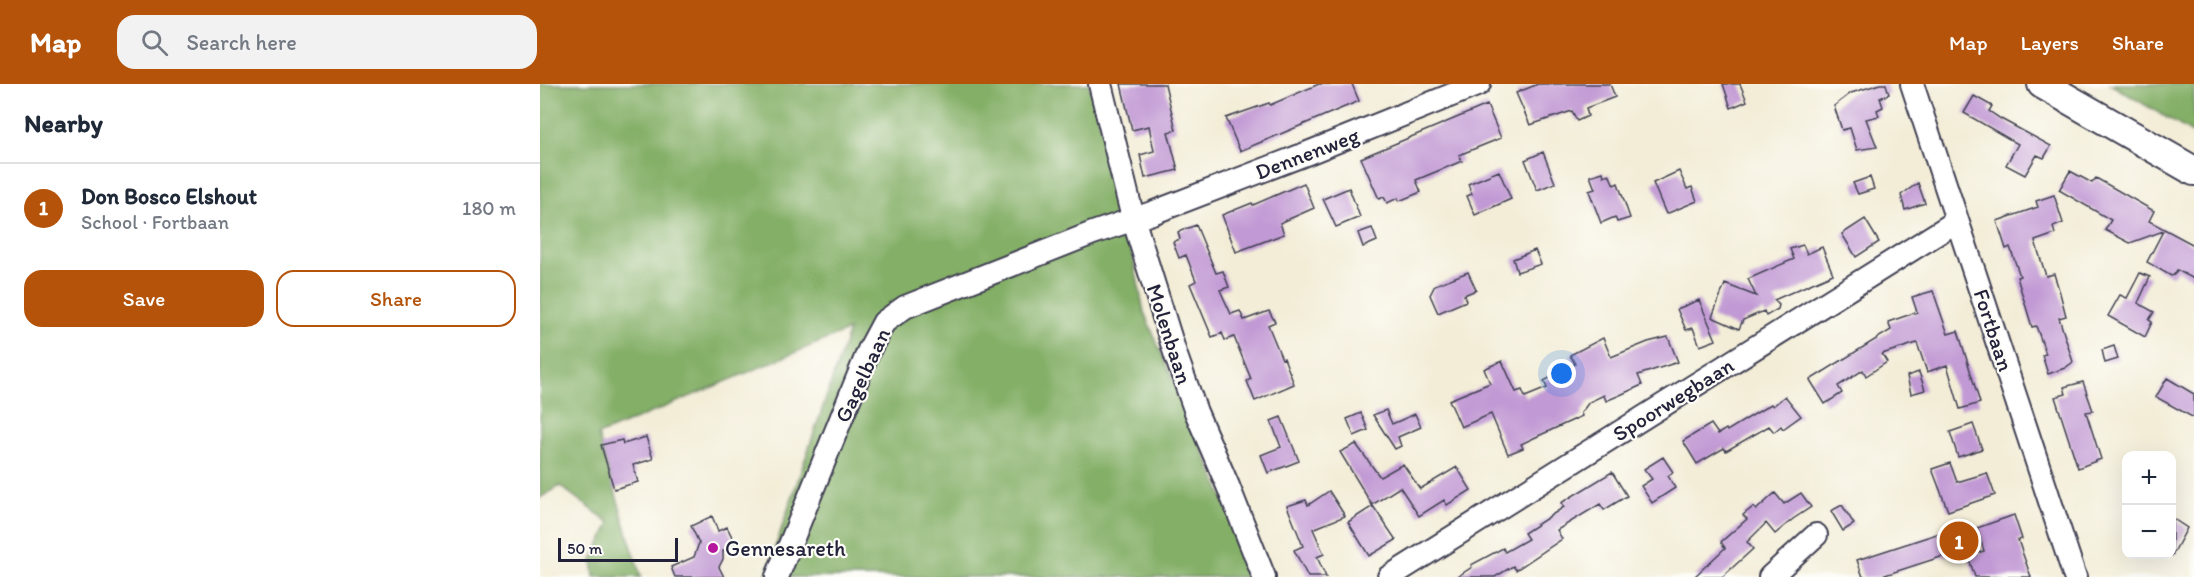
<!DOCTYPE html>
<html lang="en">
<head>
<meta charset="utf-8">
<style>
	body { margin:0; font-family:Itim,sans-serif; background:#f2f2f3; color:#1f2937 }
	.controls { position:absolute; right:18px; bottom:18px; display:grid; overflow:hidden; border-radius:12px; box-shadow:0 6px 24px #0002 }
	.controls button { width:54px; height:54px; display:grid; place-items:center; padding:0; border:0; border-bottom:2px solid #e0e1e3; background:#fff; color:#1f2937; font:30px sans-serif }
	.scale { position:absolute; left:18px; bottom:15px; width:120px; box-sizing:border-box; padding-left:6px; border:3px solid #22223b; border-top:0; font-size:16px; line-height:21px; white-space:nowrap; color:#22223b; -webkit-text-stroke:4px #fdfcf7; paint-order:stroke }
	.you { position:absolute; left:1022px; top:290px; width:21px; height:21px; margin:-15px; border:4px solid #fff; border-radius:50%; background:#1a73e8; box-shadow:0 0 0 9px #1a73e833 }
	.badge { display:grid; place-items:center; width:39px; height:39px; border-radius:50%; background:#b45309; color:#fff; font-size:20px; font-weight:700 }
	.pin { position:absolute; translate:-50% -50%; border:3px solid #fff; box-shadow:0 2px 6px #0006 }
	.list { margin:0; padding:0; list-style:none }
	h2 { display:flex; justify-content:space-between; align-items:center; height:78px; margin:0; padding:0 24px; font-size:26px }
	h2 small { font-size:20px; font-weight:400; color:#747a83 }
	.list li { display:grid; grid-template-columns:39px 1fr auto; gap:18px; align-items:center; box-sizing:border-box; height:90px; padding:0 24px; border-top:2px solid #e0e1e3 }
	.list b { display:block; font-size:22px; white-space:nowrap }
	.list p { margin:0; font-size:20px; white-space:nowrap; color:#747a83 }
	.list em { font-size:20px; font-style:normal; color:#747a83 }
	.actions { display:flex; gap:12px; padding:18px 24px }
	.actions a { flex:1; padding:14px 0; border:2px solid #b45309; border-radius:18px; text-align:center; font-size:21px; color:#b45309 }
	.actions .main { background:#b45309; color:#fff }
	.icon { flex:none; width:33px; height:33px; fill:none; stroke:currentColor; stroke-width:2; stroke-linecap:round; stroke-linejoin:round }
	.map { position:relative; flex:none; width:1654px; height:493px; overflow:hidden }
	header { display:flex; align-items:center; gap:36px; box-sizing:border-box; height:84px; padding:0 30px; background:#b45309; color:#fff }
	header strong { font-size:28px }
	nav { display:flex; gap:33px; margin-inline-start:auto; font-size:21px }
	.search { width:420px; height:54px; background:#f2f2f3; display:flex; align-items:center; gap:15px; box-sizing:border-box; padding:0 21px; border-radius:18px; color:#747a83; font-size:22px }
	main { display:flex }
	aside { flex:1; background:#fff }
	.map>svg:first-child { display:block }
</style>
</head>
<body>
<header>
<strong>Map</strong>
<div class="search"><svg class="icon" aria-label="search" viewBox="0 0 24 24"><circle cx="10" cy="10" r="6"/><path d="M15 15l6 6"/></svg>Search here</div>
<nav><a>Map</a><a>Layers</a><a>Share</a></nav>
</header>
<main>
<aside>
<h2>Nearby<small></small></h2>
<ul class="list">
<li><span class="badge">1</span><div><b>Don Bosco Elshout</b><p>School · Fortbaan</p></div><em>180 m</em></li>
</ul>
<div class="actions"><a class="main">Save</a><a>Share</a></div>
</aside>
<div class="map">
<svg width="1654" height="493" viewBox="0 0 1654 493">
	<rect width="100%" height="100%" fill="#fdfcf7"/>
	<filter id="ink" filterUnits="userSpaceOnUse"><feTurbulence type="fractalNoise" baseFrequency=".0167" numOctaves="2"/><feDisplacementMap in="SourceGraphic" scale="12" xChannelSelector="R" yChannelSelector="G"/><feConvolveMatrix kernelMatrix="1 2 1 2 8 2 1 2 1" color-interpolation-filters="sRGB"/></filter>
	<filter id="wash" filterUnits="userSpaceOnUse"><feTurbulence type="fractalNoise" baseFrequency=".008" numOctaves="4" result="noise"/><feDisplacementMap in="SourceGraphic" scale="24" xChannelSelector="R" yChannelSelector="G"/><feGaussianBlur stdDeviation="1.35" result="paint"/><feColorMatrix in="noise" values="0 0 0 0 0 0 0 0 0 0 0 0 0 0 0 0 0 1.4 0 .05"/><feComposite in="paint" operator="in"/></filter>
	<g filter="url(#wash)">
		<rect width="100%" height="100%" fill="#f3edd7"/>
		<!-- forest -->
		<path fill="#83af66" stroke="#526850" stroke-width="1.5" d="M0 0H549L581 114 604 228 717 493H225L309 246 58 351 101 493H54L52 476 70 439 20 402 0 414Z
			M1570 0H1654V50Z"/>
		<g id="blocks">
			<!-- building -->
			<path fill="#c199d4" d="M581 0H625L636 46 628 48 638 86 605 94 600 71 614 67 609 42 592 46Z
				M779 0H812L819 17 700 67 686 34 729 19 730 21Z
				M998 0H1070L1075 13 1046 24 1048 32 1037 37 1032 27 990 41 976 9Z
				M1183 0H1200L1207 17 1191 24Z
				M1340 0H1346L1349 10 1340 14 1343 23 1337 26 1339 32 1326 35 1337 63 1317 66 1310 44 1302 46 1294 22 1311 9Z
				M1434 12 1452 22 1449 27 1461 35 1511 62 1504 74 1497 71 1485 91 1466 81 1478 60 1424 29Z
				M947 21 961 54 919 71 922 77 876 96 881 108 859 117 858 114 847 119 844 113 839 115 821 74Z
				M1003 68 1015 99 997 106 985 76Z
				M959 87 971 115 935 131 927 112 932 110 928 100Z
				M1139 87 1147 105 1152 103 1157 117 1126 130 1113 99Z
				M1530 87 1552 99 1556 94 1614 127 1609 137 1654 161V195L1637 186 1634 191 1631 192 1607 178 1623 147 1590 159 1565 146 1571 136 1519 106Z
				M1063 88 1064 92 1069 90 1074 101 1078 99 1090 134 1077 138 1075 133 1061 139 1049 107 1055 105 1050 92Z
				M1330 93 1334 105 1318 110 1313 99Z
				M764 99 774 124 740 139 744 150 696 168 682 131 712 119 713 121Z
				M1378 99 1385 119 1365 126 1361 111Z
				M809 104 820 133 796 143 783 115Z
				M1514 111 1523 139 1513 143 1515 150 1495 157 1506 192 1514 190 1520 209 1526 232 1519 234 1533 278 1525 284 1508 290 1502 271 1506 270 1496 242 1492 243 1477 193 1480 192 1470 163 1466 165 1457 137 1498 123 1496 117Z
				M1325 135 1339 158 1316 173 1302 150Z
				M656 141 676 189 683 187 689 203 680 206 691 230 700 227 704 236 729 227 735 238 728 241 742 275 744 274 754 300 715 317 707 297 711 295 694 253 685 256 682 249 672 253 650 200 656 197 646 171 639 174 633 158 640 155 638 148Z
				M832 144 837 157 823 163 818 149Z
				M1263 161 1267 170 1282 163 1293 190 1234 216 1239 221 1238 225 1226 232 1224 227 1203 236 1199 245 1172 233 1185 200 1216 212 1208 195 1254 175 1250 165Z
				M995 166 1001 180 977 188 973 175Z
				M928 188 936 206 924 211 926 217 898 229 890 211 895 201Z
				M1600 189 1610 193 1598 219 1614 228 1609 236 1612 238 1605 253 1568 232 1580 211 1587 214Z
				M1393 207 1408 250 1418 247 1440 319 1420 325 1407 281 1387 288 1377 259 1342 270 1347 278 1326 292 1323 286 1298 302 1302 309 1285 320 1270 296 1351 246 1348 238 1377 228 1372 213Z
				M1159 216 1176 256 1160 262 1153 244 1146 246 1137 225Z
				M1128 253 1138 278 1098 291 1102 301 1080 311 1066 317 1064 311 1049 318 1041 329 1042 332 996 353 981 360 983 364 968 370 951 330 921 343 909 316 950 299 944 285 962 277 976 308 982 306 985 313 1007 304 1004 297 1035 280 1030 271 1063 254 1071 273 1108 258Z
				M1574 262 1578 275 1565 279 1562 266Z
				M1379 288 1385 306 1371 310 1367 292Z
				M1627 294 1654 310V334L1616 313Z
				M1543 298 1553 327 1546 328 1561 375 1538 384 1515 313 1526 310 1524 303Z
				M1245 312 1261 332 1243 345 1241 342 1234 348 1229 342 1186 367 1184 364 1157 380 1143 357 1171 340 1178 350 1186 345 1187 347 1231 320 1233 322Z
				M846 326 852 340 875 330 881 343 858 353 861 362 855 365 833 331Z
				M821 329 828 346 814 352 807 335Z
				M741 333 759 377 728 389 721 371 741 363 731 337Z
				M1433 340 1442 365 1418 373 1410 348Z
				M106 353 113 375 93 381 98 398 74 405 61 361 82 356 83 360Z
				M816 360 840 393 863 380 880 405 917 383 931 406 907 421 904 416 879 432 860 403 832 421 800 368Z
				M1123 373 1133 388 1128 392 1135 404 1112 419 1101 402 1112 395 1104 385Z
				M1410 379 1417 398 1447 389 1455 411 1408 427 1392 385Z
				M1072 388 1087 412 1064 426 1060 420 1017 446 1022 455 976 486 973 482 955 493H917L932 483 931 481 963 464 965 468 988 455 984 449 1024 423 1021 419Z
				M789 407 805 432 773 445 784 470 777 473 786 493H768L754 466 763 462 747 422 766 416 768 421Z
				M1235 409 1244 420 1261 409 1271 423 1253 435 1235 450 1226 439 1207 458 1213 465 1182 493H1154L1185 464 1181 458 1207 435 1203 431 1213 423 1216 426Z
				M1302 421 1314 440 1303 447 1291 427Z
				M833 422 856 456 829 472 808 438Z
				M1474 431 1482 455 1478 456 1491 493H1435L1428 472 1444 467 1437 444Z
				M172 432 178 447 187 443 196 461 183 467V475L179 483 184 493H135L131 483 154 473 159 459 151 442Z
				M1632 434 1647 444 1632 472Z
				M1409 446 1416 468 1339 493H1323L1317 476Z"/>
		</g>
	</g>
	<g filter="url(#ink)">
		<use href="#blocks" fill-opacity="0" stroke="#414052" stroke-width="1.5"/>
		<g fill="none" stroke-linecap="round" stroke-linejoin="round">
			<!-- minor casing -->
			<g stroke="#414052" stroke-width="26">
				<path id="minor" d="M560 0 593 134 636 272 656 328 688 402 724 493
					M1372 0 1535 493
					M237 493 329 266 344 238 365 223 553 149 612 129 768 69 939 0
					M849 493 1417 137
					M1230 493 1276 451"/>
			</g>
			<!-- major casing -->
			<g stroke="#414052" stroke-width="32">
				<path id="major" d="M1502 0 1654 87"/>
			</g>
			<!-- minor -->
			<use href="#minor" stroke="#fff" stroke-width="22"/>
			<!-- major -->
			<use href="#major" stroke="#fff" stroke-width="28"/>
		</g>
	</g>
	<!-- markers -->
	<circle fill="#b5179e" stroke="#fdfcf7" stroke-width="2" cx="173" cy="464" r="6"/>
	<g text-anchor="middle" stroke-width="4.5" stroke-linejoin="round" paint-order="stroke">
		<!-- street labels -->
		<g font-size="22" fill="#22223b" stroke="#fdfcf7">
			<text transform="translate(767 69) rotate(-21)" y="8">Dennenweg</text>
			<text transform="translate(1454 246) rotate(72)" y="8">Fortbaan</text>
			<text transform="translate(630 250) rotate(72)" y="8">Molenbaan</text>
			<text transform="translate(322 291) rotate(-65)" y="8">Gagelbaan</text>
			<text transform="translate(1133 315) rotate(-32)" y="8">Spoorwegbaan</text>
		</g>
		<!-- poi labels -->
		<g font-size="22" fill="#22223b" stroke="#fdfcf7" text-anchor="start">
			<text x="185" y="472">Gennesareth</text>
		</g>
	</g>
</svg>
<div class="controls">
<button>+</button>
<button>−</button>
</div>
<div class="scale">50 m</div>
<div class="you"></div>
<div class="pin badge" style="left:1419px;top:457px">1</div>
</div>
</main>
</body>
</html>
